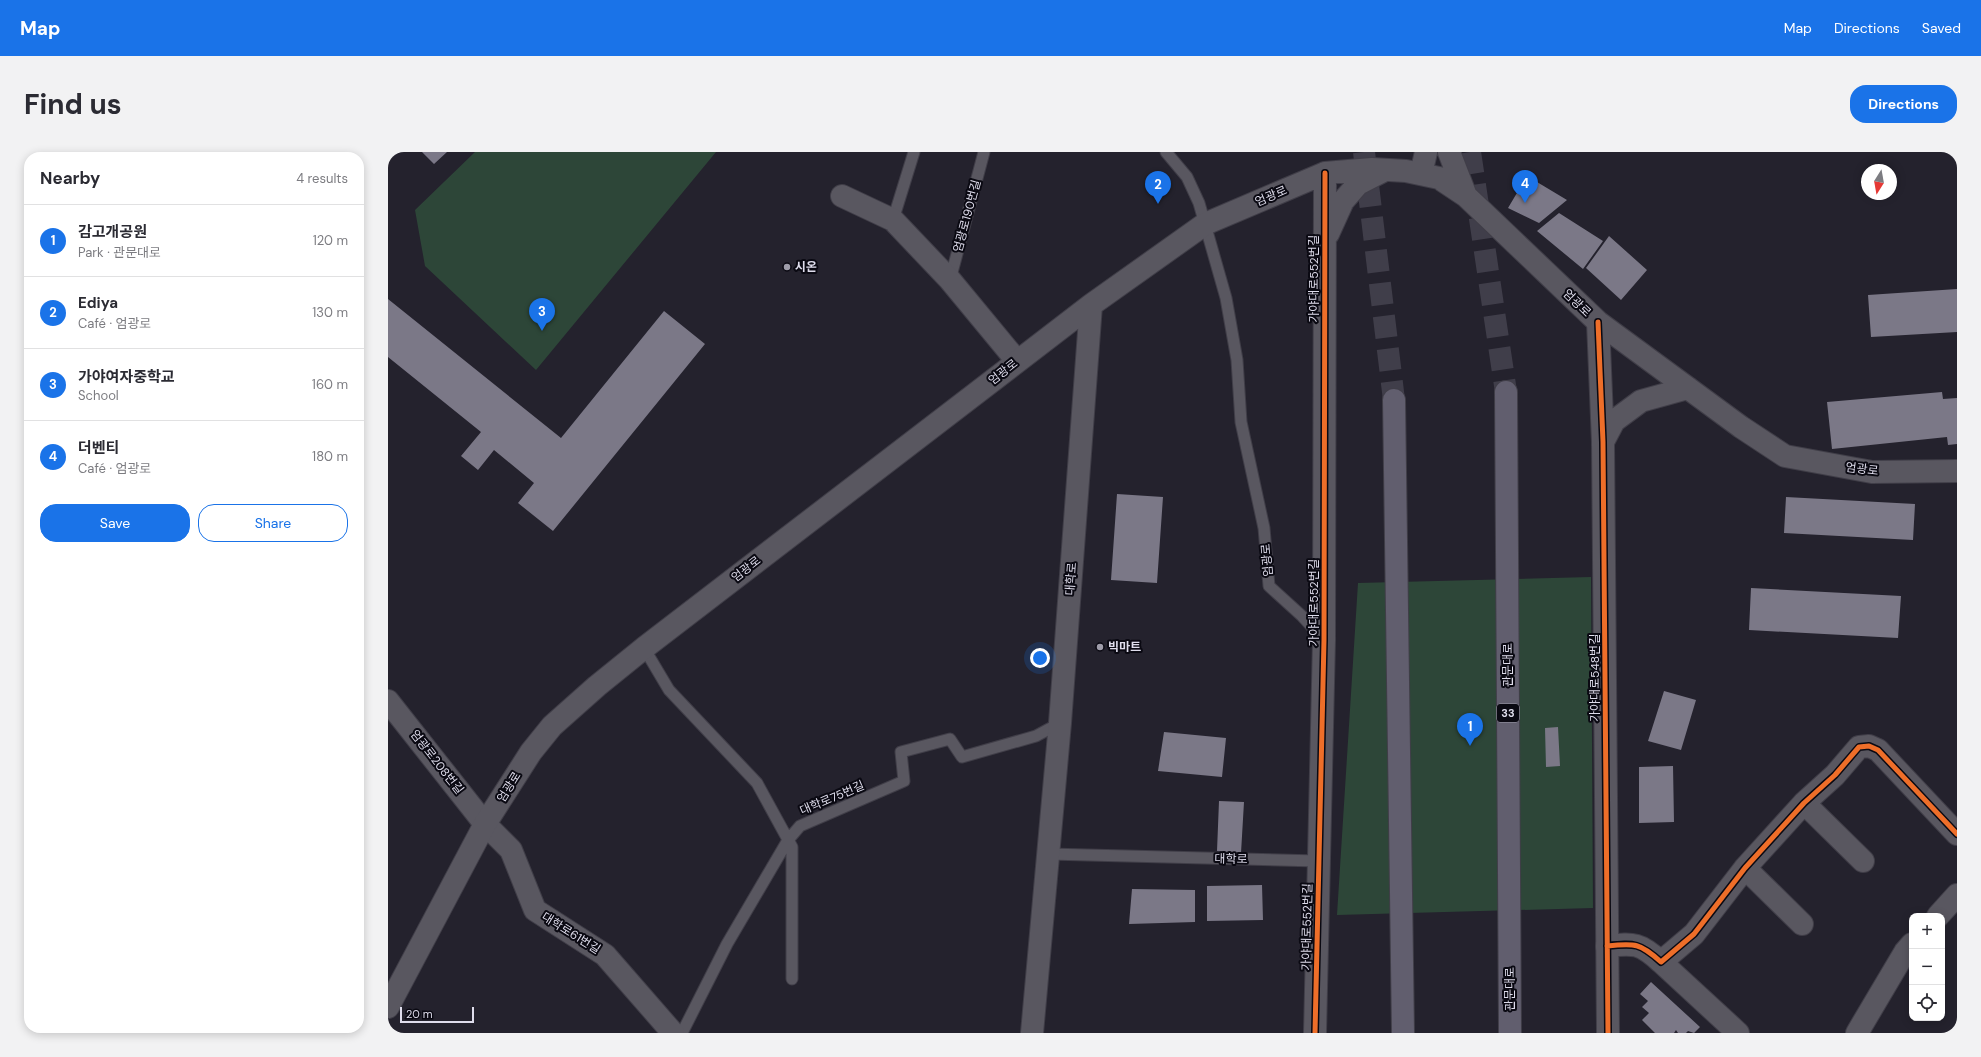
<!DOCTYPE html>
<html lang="en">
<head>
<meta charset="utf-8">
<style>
	body { margin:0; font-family:"DM Sans","Noto Sans KR",sans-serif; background:#f2f2f3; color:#2b2b33 }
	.controls { position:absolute; right:12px; bottom:12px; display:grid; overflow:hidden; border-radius:8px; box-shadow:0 2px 10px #0003 }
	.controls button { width:36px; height:36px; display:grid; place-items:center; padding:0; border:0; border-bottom:1px solid #e1e1e2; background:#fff; color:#2b2b33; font:20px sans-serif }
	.compass { position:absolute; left:1473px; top:12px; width:36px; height:36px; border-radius:50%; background:#fff; box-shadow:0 2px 10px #0003; rotate:191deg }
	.scale { position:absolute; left:12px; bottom:10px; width:74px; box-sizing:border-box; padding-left:4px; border:2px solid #dfddec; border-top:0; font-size:11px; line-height:14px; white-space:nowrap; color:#dfddec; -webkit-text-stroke:3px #0a0912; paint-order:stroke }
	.you { position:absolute; left:652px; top:506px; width:14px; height:14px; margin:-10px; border:3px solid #fff; border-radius:50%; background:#1a73e8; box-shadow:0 0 0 6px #1a73e833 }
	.badge { display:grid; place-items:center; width:26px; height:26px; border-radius:50%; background:#1a73e8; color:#fff; font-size:13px; font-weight:700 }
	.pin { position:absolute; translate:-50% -33px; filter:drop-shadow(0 1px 2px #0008) }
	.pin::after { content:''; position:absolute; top:21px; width:14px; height:12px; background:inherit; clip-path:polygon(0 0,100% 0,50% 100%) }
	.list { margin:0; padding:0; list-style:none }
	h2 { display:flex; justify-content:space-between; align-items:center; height:52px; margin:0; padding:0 16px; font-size:17px }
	h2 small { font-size:13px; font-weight:400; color:#7c7c81 }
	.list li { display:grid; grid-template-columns:26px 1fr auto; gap:12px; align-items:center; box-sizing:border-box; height:72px; padding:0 16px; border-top:1px solid #e1e1e2 }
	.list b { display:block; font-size:15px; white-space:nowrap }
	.list p { margin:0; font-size:13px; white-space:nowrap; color:#7c7c81 }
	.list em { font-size:13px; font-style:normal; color:#7c7c81 }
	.actions { display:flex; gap:8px; padding:12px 16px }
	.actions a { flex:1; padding:9px 0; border:1px solid #1a73e8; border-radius:16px; text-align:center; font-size:14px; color:#1a73e8 }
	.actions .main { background:#1a73e8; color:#fff }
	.icon { flex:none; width:22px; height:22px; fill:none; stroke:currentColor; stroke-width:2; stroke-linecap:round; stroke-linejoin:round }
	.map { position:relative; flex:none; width:1569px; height:881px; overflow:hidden; border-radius:16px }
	header { display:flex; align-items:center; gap:24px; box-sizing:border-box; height:56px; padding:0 20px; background:#1a73e8; color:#fff }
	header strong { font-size:19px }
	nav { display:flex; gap:22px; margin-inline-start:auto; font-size:14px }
	.intro { display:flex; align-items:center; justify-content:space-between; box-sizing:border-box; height:96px; padding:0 24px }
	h1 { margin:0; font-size:28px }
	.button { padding:10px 18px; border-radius:16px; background:#1a73e8; color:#fff; font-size:14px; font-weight:700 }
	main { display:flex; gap:24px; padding:0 24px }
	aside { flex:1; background:#fff; border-radius:16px; box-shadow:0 2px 10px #0003 }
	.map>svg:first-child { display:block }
</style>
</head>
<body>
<header>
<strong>Map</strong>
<nav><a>Map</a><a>Directions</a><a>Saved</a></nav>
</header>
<div class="intro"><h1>Find us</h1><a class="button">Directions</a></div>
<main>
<aside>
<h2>Nearby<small>4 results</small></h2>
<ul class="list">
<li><span class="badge">1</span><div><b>감고개공원</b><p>Park · 관문대로</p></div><em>120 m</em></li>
<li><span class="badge">2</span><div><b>Ediya</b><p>Café · 엄광로</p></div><em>130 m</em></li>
<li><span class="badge">3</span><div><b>가야여자중학교</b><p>School</p></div><em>160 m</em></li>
<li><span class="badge">4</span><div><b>더벤티</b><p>Café · 엄광로</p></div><em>180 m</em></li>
</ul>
<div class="actions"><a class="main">Save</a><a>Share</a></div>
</aside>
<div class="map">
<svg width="1569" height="881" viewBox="0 0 1569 881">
	<rect width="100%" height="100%" fill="#24222d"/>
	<!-- green -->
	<path fill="#2d4638" d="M87 0H328L148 218 37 114 27 58Z
		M1203 425 1205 756 949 763 970 431Z"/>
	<!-- building -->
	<path fill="#7b7887" d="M34 0H59L46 12Z
		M1139 24 1179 48 1151 71 1120 56Z
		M1171 61 1215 89 1195 117 1149 79Z
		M1221 84 1259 118 1233 148 1198 116Z
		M1569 137V180L1483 185 1480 143Z
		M0 147 173 286 276 159 317 192 165 379 130 351 146 331 106 298 90 318 73 304 93 280 0 205Z
		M1554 240 1555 247 1569 246V292L1560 293 1559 285 1444 297 1439 250Z
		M729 342 775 345 769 431 723 428Z
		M1398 345 1527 352 1525 388 1396 381Z
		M1363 436 1513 444 1510 486 1361 478Z
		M1276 539 1308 548 1293 598 1260 589Z
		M1170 575 1172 614 1158 615 1157 576Z
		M776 580 838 586 834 625 770 619Z
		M1285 614 1286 670 1251 671V615Z
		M831 649 856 650 853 701 829 699Z
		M874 733 875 768 819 769V734Z
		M744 737 807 738V770L741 772Z
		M1263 830 1312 875 1306 881 1300 879 1298 881H1290L1288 878 1286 881H1267L1254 868 1261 861 1254 855 1260 849 1252 842Z"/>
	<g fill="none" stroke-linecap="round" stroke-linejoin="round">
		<!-- highway-tunnel -->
		<path stroke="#403e4a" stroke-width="22" stroke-dasharray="22 11" stroke-linecap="butt" d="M976 0 1006 248
			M1082 0 1118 240"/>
		<!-- lane casing -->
		<g stroke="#403e48" stroke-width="13">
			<path id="lane" d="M778 0 799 25 811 51 838 146 849 208 853 270 876 376 881 434 914 464 934 486
				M505 68 526 0
				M562 128 596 0
				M256 496 281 538 369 631 404 695V827
				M661 702 930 709
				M294 881 339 792 400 688 412 674 516 629 513 600 562 587 574 605 648 584 672 571"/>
		</g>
		<!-- street casing -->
		<g stroke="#403e48" stroke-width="24">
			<path id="street" d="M454 44 505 68 562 128 629 209
				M0 549 97 672 123 698 147 758 217 803 285 881
				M1416 651 1475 709
				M1357 716 1414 772
				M1550 764 1569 743
				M1219 794C1247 791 1252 791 1273 810L1306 782 1357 716 1416 651 1447 623 1471 595 1481 594 1490 598 1569 682
				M1273 810 1350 881
				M1469 881 1517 800 1524 792"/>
		</g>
		<!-- secondary casing -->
		<g stroke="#403e48" stroke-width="24">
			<path id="secondary" d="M1061 0 1078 44
				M1033 22 1038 0
				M940 82 955 49 970 32 995 19
				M1210 170 1215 290 1220 881
				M1215 290 1226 269 1253 249 1300 236
				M0 855 97 672 143 600 164 574 209 534 256 496 703 153 817 72 937 21 984 17 1018 19 1051 26 1078 44 1210 170 1353 275 1397 304 1484 320 1569 319
				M644 881 672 571 703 153
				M927 881 936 488 937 21"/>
		</g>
		<!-- highway casing -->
		<g stroke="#403e48" stroke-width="24">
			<path id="highway" d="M1118 240 1122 881
				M1006 248 1015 881"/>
		</g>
		<!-- lane -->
		<use href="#lane" stroke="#595760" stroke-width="11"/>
		<!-- street -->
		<use href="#street" stroke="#595760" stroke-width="22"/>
		<!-- secondary -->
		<use href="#secondary" stroke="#595760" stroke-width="22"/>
		<!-- highway -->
		<use href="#highway" stroke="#615e6e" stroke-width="22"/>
		<!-- cycleway casing -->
		<g stroke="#0a0912" stroke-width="8">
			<path id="cycleway" d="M1210 170 1215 290 1220 881
				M1219 794C1247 791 1252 791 1273 810L1306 782 1357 716 1416 651 1447 623 1471 595 1481 594 1490 598 1569 682
				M927 881 936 488 937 21"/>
		</g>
		<!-- cycleway -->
		<use href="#cycleway" stroke="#ee6e29" stroke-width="5"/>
	</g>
	<!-- markers -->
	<g fill="#9e9ca9" stroke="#0a0912" stroke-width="1.5">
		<circle cx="399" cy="115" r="4"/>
		<circle cx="712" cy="495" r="4"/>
	</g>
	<g text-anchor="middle" stroke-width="4" stroke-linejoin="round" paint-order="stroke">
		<!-- shield labels -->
		<rect fill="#0a0912" stroke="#9f9dab" stroke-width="1" x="1109" y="552" width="22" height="18" rx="3"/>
		<g font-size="11" font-weight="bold" fill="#dfddec">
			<text x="1120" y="565">33</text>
		</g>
		<!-- street labels -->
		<g font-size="12" fill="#dfddec" stroke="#0a0912">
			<text transform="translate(883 44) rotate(-23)" y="4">엄광로</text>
			<text transform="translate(579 64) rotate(-75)" y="4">엄광로190번길</text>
			<text transform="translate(926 127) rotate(-90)" y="4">가야대로552번길</text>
			<text transform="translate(1189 151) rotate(44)" y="4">엄광로</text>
			<text transform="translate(615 220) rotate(-38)" y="4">엄광로</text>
			<text transform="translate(1474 317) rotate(7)" y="4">엄광로</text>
			<text transform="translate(879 408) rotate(-95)" y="4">엄광로</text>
			<text transform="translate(358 417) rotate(-38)" y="4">엄광로</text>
			<text transform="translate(683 427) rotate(-86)" y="4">대학로</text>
			<text transform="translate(926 451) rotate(-90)" y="4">가야대로552번길</text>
			<text transform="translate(1120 513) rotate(-90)" y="4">관문대로</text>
			<text transform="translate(1207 526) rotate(-90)" y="4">가야대로548번길</text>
			<text transform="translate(49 610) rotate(52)" y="4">엄광로208번길</text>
			<text transform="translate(121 635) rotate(-58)" y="4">엄광로</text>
			<text transform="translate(444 646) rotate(-23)" y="4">대학로75번길</text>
			<text transform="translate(843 707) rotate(1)" y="4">대학로</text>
			<text transform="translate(919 775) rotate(-89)" y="4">가야대로552번길</text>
			<text transform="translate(183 781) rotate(32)" y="4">대학로61번길</text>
			<text transform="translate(1122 837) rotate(-90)" y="4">관문대로</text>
		</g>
		<!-- poi labels -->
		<g font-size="12" font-weight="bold" fill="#dfddec" stroke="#0a0912" text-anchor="start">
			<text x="407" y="119">시온</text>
			<text x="720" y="499">빅마트</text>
		</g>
	</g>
</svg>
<div class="controls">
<button>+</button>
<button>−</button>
<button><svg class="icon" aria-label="locate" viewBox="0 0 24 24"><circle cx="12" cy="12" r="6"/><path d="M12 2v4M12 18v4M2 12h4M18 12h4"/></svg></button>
</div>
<svg class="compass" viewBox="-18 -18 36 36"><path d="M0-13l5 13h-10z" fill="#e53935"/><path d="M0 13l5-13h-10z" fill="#7c7c81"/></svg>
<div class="scale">20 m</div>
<div class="you"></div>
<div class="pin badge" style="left:1082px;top:594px">1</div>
<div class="pin badge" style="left:770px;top:52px">2</div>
<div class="pin badge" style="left:154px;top:179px">3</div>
<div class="pin badge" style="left:1137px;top:51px">4</div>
</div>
</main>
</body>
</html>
